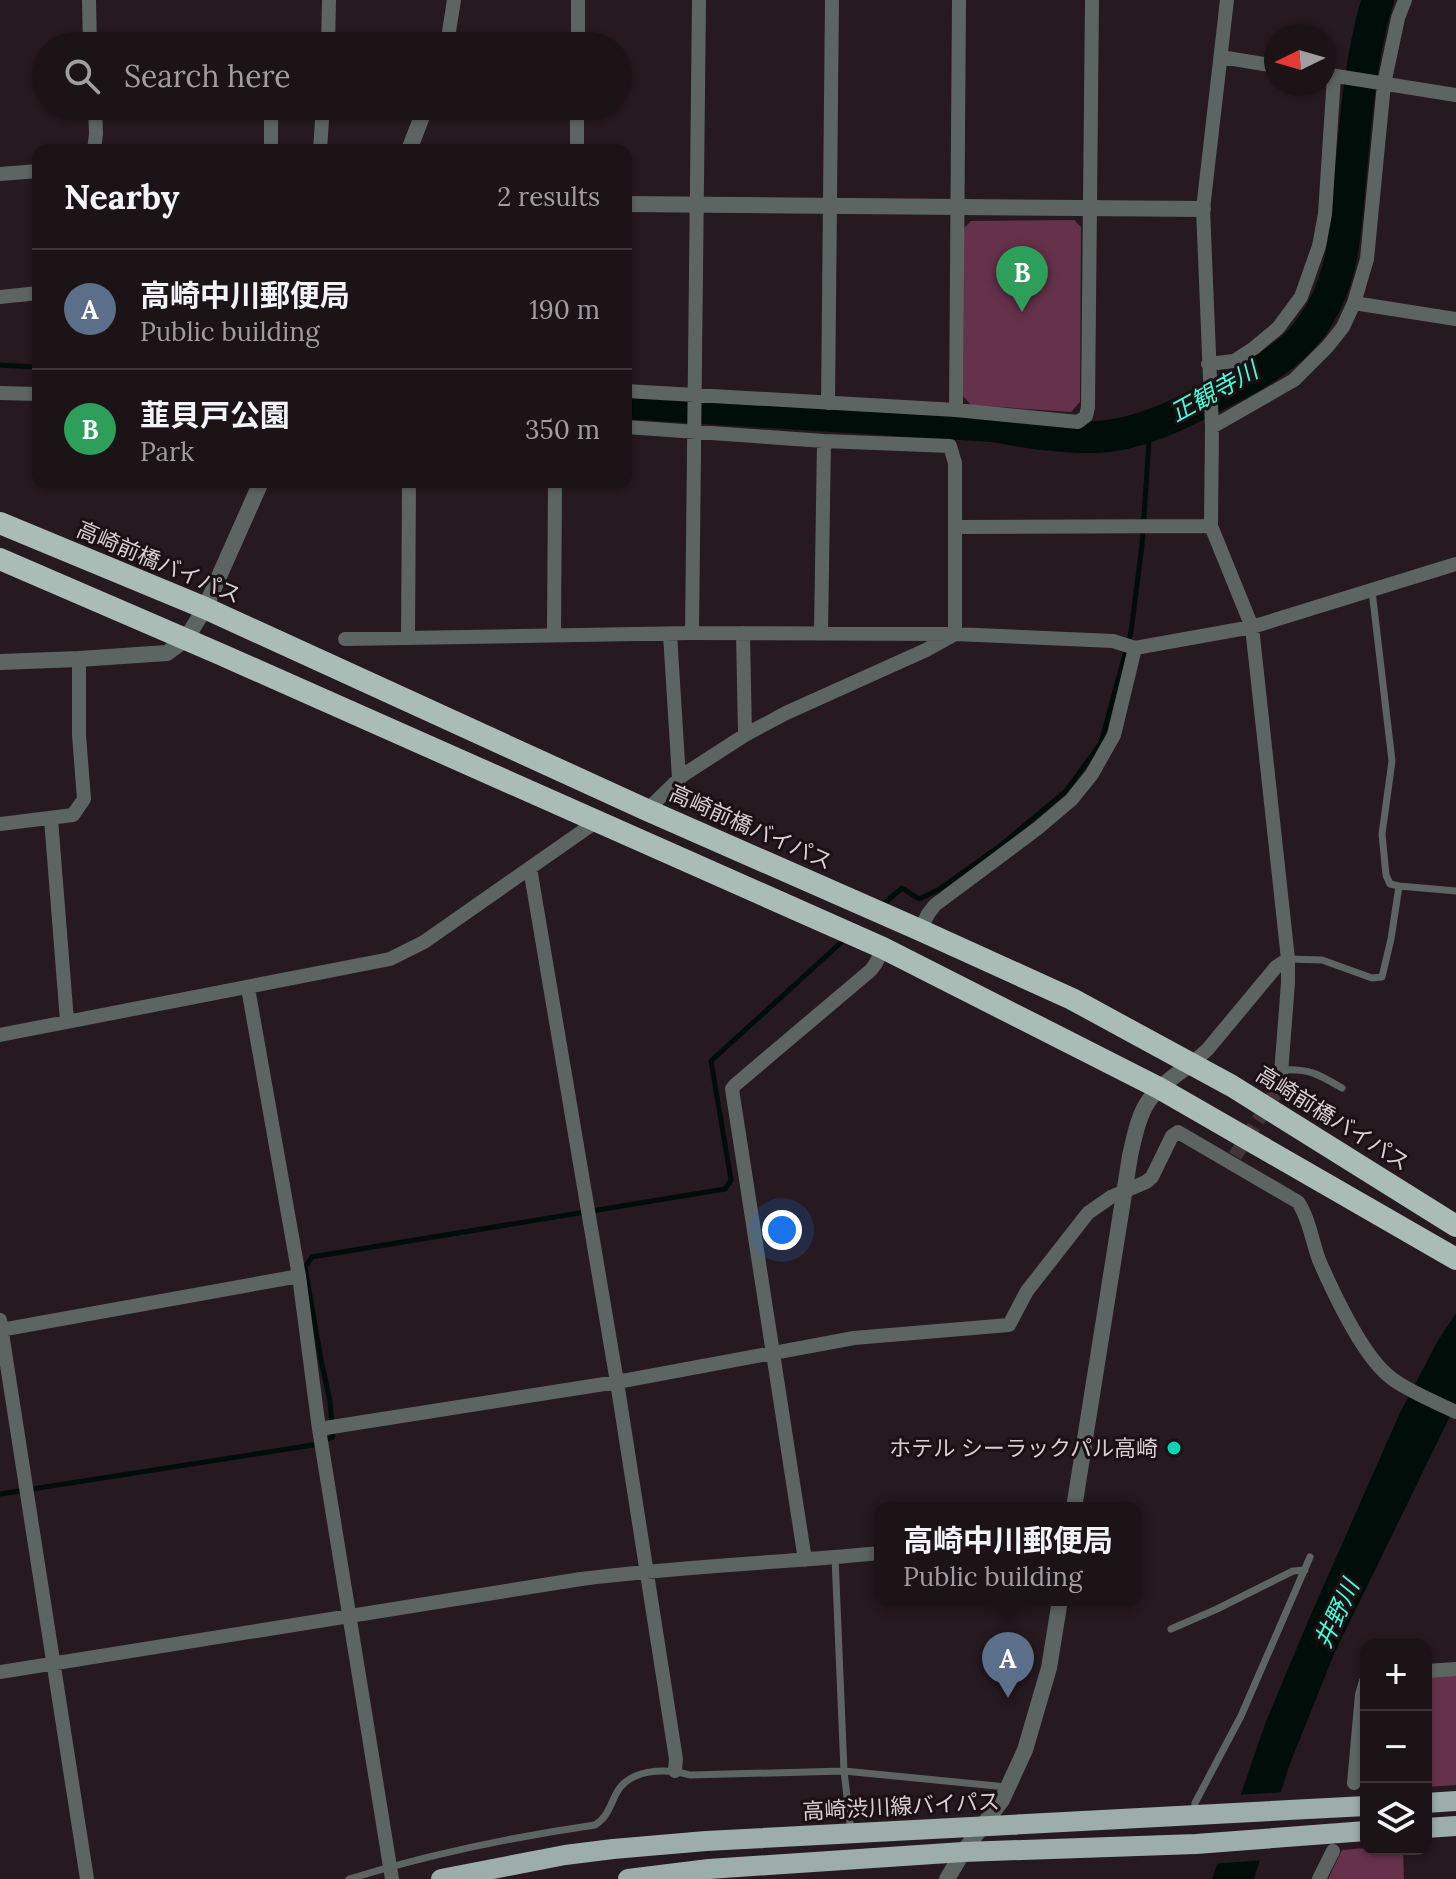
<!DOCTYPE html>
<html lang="en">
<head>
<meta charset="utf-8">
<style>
	body { margin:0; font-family:Lora,"Noto Sans JP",serif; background:#251c20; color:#f1f3f6 }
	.controls { position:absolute; right:24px; bottom:24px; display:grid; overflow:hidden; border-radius:16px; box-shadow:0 2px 6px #0004 }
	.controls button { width:72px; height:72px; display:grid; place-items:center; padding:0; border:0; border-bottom:2px solid #3a3236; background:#1c1317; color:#f1f3f6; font:40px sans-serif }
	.compass { position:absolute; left:1264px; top:24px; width:72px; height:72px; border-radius:50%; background:#1c1317; box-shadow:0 2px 6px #0004; rotate:265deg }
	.you { position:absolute; left:782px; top:1230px; width:28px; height:28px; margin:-20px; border:6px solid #fff; border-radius:50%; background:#1a73e8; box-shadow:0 0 0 12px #1a73e833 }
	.badge { display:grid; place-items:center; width:52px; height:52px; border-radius:50%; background:#8c9099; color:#fff; font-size:26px; font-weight:700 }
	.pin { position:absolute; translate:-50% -66px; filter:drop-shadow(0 2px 4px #0008) }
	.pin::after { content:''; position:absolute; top:42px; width:28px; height:24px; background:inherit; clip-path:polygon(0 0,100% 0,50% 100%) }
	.popup { position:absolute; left:874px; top:1502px; width:268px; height:104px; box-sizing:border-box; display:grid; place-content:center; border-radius:16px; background:#1c1317; filter:drop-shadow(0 2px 6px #0005); font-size:26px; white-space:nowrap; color:#a09ea1 }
	.popup b { font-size:30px; color:#f1f3f6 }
	.popup::after { content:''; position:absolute; left:50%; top:100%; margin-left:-16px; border:16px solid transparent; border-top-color:#1c1317 }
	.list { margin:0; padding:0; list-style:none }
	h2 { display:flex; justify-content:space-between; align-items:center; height:104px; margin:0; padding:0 32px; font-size:34px }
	h2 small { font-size:26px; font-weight:400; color:#a09ea1 }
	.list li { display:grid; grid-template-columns:52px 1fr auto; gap:24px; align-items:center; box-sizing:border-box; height:120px; padding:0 32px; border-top:2px solid #3a3236 }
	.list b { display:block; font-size:30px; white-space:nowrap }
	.list p { margin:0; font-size:26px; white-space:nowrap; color:#a09ea1 }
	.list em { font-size:26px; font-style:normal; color:#a09ea1 }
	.icon { flex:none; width:44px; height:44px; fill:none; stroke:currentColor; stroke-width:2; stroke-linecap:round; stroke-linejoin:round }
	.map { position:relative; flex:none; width:1456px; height:1879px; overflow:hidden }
	.search { position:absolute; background:#1c1317; box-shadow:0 2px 6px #0004; left:32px; top:32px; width:600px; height:88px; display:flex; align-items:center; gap:20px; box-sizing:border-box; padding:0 28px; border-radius:44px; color:#a09ea1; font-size:30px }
	.panel { position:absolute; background:#1c1317; box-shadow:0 2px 6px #0004; left:32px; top:144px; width:600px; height:344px; border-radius:16px }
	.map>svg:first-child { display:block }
</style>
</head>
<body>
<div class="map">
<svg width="1456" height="1879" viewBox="0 0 1456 1879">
	<rect width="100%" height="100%" fill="#26191f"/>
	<!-- green -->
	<path fill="#66314a" d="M1074 220 1081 227 1080 402 1071 412 971 405 963 396 964 228 971 221Z
		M1456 1674V1785L1426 1787V1676Z
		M1366 1848 1403 1849 1404 1879H1328L1342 1850Z"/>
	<!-- water -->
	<path fill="#010d09" d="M1456 1313V1404L1334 1654 1289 1766 1254 1879H1212L1265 1724 1309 1619 1399 1415 1436 1344Z"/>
	<!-- pier -->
	<path fill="#26191f" d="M1285 1792 1264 1860 1213 1864 1235 1795Z"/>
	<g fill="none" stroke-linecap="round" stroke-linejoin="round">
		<!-- stream -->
		<path stroke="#010d09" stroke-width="5" d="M0 365 38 367
			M880 907 902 888 919 899 938 890 1000 846 1066 791 1101 743 1131 632 1142 545 1150 426
			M0 1494 313 1445 333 1437 330 1401 321 1360 305 1267 312 1257 725 1189 731 1180 711 1061 846 938"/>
		<!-- river -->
		<path stroke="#010d09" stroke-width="32" d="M626 403 993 426C1027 432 1062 438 1096 437 1141 435 1182 413 1221 393 1252 377 1288 358 1309 330 1344 284 1345 235 1350 180 1354 139 1357 99 1364 59 1368 39 1371 19 1378 0"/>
		<!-- minor-tunnel -->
		<path stroke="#41343a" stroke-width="14" stroke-dasharray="14 7" stroke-linecap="butt" d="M1235 1156 1280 1086"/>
		<!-- service -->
		<path stroke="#5d6563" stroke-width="7" d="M1399 886 1456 891
			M1289 959 1322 960 1372 978 1382 977 1391 939 1399 886 1390 884 1386 875 1382 834 1392 761 1372 591
			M1282 1070C1309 1068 1320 1075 1342 1088
			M835 1557 844 1771 851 1831
			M1171 1629 1217 1609 1293 1571 1305 1570
			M1194 1813 1195 1803 1241 1716 1310 1557
			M349 1879C430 1854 512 1837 595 1825 607 1818 610 1806 616 1794 629 1768 666 1768 690 1775L844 1771 1007 1787"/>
		<!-- minor -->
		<path stroke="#5d6563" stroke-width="14" d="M89 0 90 46
			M448 38 454 0
			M328 46 329 0
			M578 46V0
			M1221 57 1276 66
			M1324 74 1456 95
			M230 106 271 108V150
			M94 150 96 134 95 106
			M320 150 323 106
			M577 150V106
			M0 174 38 171
			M0 297 38 293
			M1354 303 1456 319
			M1208 364 1234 361 1254 348 1278 328 1301 297 1319 246 1325 214 1334 76
			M626 391 956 410 1078 422 1086 416 1088 407 1092 0
			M0 393 38 394
			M828 403 832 0
			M956 410 959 0
			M626 427 824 441 950 446 955 463V634L926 650 786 713 745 735 683 775 647 810
			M1212 427 1294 380 1328 346 1343 327 1354 303 1367 259 1384 84 1398 18 1405 0
			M957 527 1211 526
			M692 633 699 0
			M743 633 745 735
			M821 633 824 441
			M670 634 679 778
			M554 635 555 482
			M408 638 409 482
			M345 639 692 633 955 634 1113 641 1135 648 1252 627 1456 564
			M51 819 67 1021
			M0 824 73 815 84 799 79 735V659
			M530 868 617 1382 676 1759 675 1771
			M920 930 928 914 935 905 1038 828 1071 800 1092 774 1114 735 1135 648
			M248 988 299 1276 319 1429 392 1879
			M0 1035 390 959 424 942 597 821
			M1192 1063 1207 1050 1276 967 1288 959 1252 627 1211 526 1212 427 1203 209 1227 0
			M1280 1086 1288 983V959
			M0 1320 87 1879
			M0 1330 299 1276
			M319 1429 617 1382 854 1338 1009 1325 1027 1291 1088 1213 1111 1197 1146 1182 1152 1177 1172 1136 1178 1132 1298 1202C1309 1218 1312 1241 1319 1260 1333 1292 1363 1356 1390 1377 1405 1390 1438 1403 1456 1412
			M805 1560 732 1089 735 1085 871 970 876 963 883 948
			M1426 1671 1456 1669
			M0 1672 581 1579C680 1566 780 1563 880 1553
			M1354 1783 1362 1695 1366 1681
			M1319 1879 1333 1851"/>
		<!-- tertiary -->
		<path stroke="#5d6563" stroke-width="16" d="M445 46 448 38
			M409 150 426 106
			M626 204 1203 209
			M0 662 79 659 167 653 186 639 205 608 261 482
			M1074 1508 1130 1156C1142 1100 1147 1096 1192 1063
			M947 1879 963 1852 1002 1800 1025 1750 1049 1668 1060 1600"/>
		<!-- primary -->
		<path stroke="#9dada9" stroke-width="20" d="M1426 1803 1456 1801
			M1426 1828 1456 1826
			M441 1879 565 1855 613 1849 706 1841 1366 1806
			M628 1879 709 1869 963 1852 1196 1844 1366 1831"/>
		<!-- trunk -->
		<path stroke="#aabcb6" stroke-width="22" d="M0 523 205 608 647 810 920 930 1072 999 1232 1086 1456 1226
			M0 559 220 654 883 948 1159 1088 1456 1259"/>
	</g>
	<!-- markers -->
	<circle fill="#08d5b5" stroke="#1c1015" stroke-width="3" cx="1174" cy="1448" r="8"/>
	<g text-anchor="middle" stroke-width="6" stroke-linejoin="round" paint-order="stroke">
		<!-- street labels -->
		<g font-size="22" fill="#d8cfd3" stroke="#1c1015">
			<text transform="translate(159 562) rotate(23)" y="8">高崎前橋バイパス</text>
			<text transform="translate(751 827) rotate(24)" y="8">高崎前橋バイパス</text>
			<text transform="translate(1333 1118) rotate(32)" y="8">高崎前橋バイパス</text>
			<text transform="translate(901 1806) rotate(-3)" y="8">高崎渋川線バイパス</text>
		</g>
		<!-- poi labels -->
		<g font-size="22" fill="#d8cfd3" stroke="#1c1015" text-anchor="end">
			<text x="1158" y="1456">ホテル シーラックパル高崎</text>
		</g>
		<!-- water labels -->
		<g font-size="24" font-style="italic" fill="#40fdda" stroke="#1c1015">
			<text transform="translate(1214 392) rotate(-29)" y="8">正観寺川</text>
			<text transform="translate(1337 1614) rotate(-65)" y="8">井野川</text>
		</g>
	</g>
</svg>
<div class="controls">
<button>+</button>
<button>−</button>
<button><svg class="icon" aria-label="layers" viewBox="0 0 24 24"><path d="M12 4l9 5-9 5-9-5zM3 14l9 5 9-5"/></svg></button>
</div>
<svg class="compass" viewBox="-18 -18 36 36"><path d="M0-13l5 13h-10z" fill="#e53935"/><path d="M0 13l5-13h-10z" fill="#a09ea1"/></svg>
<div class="you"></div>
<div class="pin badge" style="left:1008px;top:1698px;background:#5c6f8a">A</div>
<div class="popup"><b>高崎中川郵便局</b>Public building</div>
<div class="pin badge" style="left:1022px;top:312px;background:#2e9e5b">B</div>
<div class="search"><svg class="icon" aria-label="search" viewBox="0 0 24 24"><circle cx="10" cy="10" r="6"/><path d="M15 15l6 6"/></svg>Search here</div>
<section class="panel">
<h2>Nearby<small>2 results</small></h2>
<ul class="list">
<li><span class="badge" style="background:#5c6f8a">A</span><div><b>高崎中川郵便局</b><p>Public building</p></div><em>190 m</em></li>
<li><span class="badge" style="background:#2e9e5b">B</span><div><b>韮貝戸公園</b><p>Park</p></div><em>350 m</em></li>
</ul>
</section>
</div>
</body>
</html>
